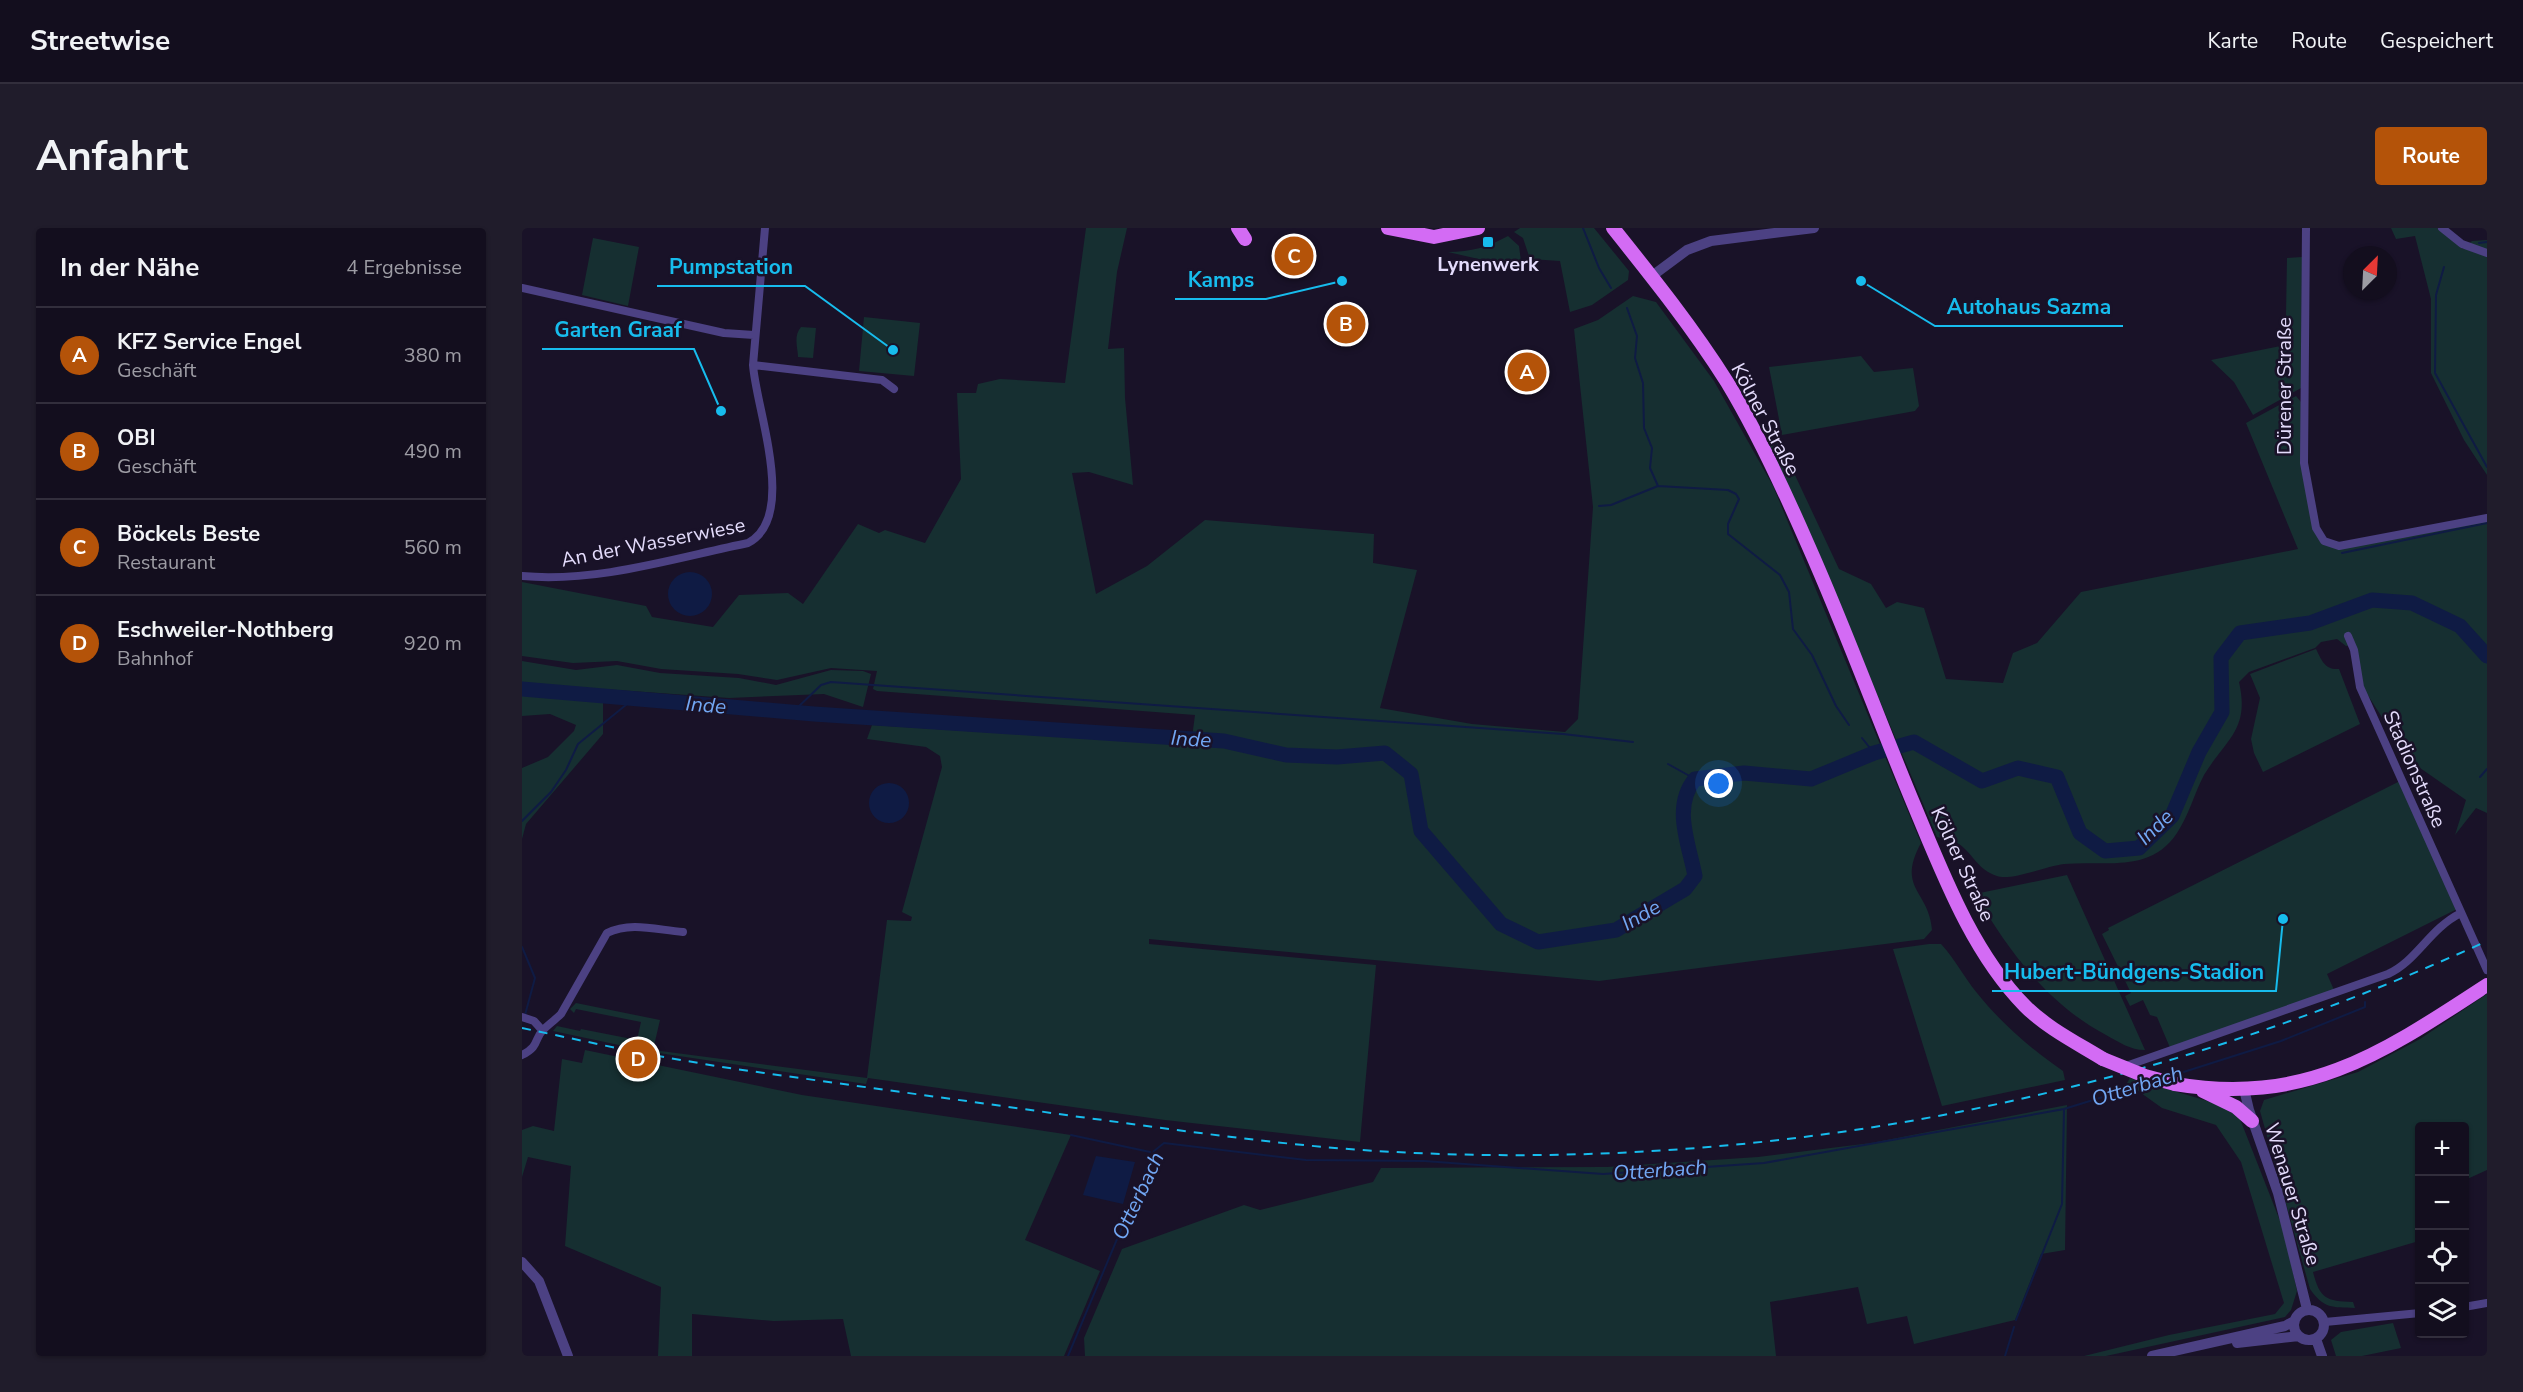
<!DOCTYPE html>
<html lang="de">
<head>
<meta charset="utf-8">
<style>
	body { margin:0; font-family:"Nunito Sans",sans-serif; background:#201c2b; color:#f1f3f6 }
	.controls { position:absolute; right:18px; bottom:18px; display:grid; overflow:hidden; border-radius:6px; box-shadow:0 2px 4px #0004 }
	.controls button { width:54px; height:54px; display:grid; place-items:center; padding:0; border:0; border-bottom:2px solid #322e3c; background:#130e1e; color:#f1f3f6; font:30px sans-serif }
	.compass { position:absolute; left:1821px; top:18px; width:54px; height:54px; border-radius:50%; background:#130e1e; box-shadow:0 2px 4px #0004; rotate:24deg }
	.you { position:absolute; left:1197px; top:556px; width:21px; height:21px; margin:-15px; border:4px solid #fff; border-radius:50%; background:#1a73e8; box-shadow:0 0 0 9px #1a73e833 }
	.badge { display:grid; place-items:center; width:39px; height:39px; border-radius:50%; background:#b45309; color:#fff; font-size:20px; font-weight:700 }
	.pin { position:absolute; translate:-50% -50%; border:3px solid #fff; box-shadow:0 2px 6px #0006 }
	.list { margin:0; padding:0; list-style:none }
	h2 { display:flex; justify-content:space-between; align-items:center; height:78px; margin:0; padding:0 24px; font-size:26px }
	h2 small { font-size:20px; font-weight:400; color:#9d9ca4 }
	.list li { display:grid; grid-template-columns:39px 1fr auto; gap:18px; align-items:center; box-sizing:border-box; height:96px; padding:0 24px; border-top:2px solid #322e3c }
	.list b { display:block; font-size:22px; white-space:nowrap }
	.list p { margin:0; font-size:20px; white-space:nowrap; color:#9d9ca4 }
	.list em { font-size:20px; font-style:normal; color:#9d9ca4 }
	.icon { flex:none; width:33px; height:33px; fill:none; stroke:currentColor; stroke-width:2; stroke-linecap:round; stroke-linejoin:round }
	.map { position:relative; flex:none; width:1965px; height:1128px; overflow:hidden; border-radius:6px }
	header { display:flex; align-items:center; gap:36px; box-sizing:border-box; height:84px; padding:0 30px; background:#130e1e; border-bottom:2px solid #322e3c }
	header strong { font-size:28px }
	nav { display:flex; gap:33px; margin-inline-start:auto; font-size:21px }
	.intro { display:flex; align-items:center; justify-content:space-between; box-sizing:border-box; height:144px; padding:0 36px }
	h1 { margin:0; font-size:42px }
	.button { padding:15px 27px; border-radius:6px; background:#b45309; color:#fff; font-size:21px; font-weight:700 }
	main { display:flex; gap:36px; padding:0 36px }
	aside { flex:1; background:#130e1e; border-radius:6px; box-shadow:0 2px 4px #0004 }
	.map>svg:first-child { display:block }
</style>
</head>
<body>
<header>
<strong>Streetwise</strong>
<nav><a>Karte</a><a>Route</a><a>Gespeichert</a></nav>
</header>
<div class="intro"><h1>Anfahrt</h1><a class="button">Route</a></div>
<main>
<aside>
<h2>In der Nähe<small>4 Ergebnisse</small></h2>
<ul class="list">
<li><span class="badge">A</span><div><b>KFZ Service Engel</b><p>Geschäft</p></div><em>380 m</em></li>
<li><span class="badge">B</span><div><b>OBI</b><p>Geschäft</p></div><em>490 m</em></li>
<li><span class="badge">C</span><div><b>Böckels Beste</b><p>Restaurant</p></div><em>560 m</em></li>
<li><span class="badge">D</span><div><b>Eschweiler-Nothberg</b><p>Bahnhof</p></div><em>920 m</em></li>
</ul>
</aside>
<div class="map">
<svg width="1965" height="1128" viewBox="0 0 1965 1128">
	<rect width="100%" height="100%" fill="#191228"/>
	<!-- green -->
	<path fill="#162f31" d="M564 0H605L595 44 586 121 602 120 603 170 611 257 567 244 550 245 574 366 625 338 683 292 852 306 851 335 895 342 858 480 950 496 1043 504 1056 491 1071 279 1052 101 1076 92 1111 68 1134 74 1192 153 1251 258 1399 615C1374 661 1407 662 1410 702L1402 711 1077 753 627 711V716L854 737 838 914 643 892 346 850 344 856 130 824 31 803 35 798 58 803 59 801 115 812 119 794 54 781 52 785 48 781 54 775 138 792 131 822 345 850 365 692 389 693 390 689 380 684 420 539 418 528 404 519 345 511 350 497 669 517 673 487 355 463 351 461 355 443 309 440 255 452 216 446 139 441 95 433 51 435 0 428V354L124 378 130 389 191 399 217 367 266 365 281 376 336 296 357 305 363 302 403 315 439 251 435 165H454L456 156 478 151 543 155Z
		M998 0H1072L1107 43 1106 52 1070 77 1048 84 1038 33 1008 31 1001 10 992 4Z
		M1869 0H1915L1941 21 1950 13 1965 12V247L1942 212 1909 145V71L1893 8 1874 11Z
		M986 8 997 18 1000 41 926 24C949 24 966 19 986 8Z
		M71 10 117 19 106 78 60 67Z
		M1780 29 1779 160 1731 187 1712 154 1689 132 1768 116 1764 87 1765 30Z
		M342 89 398 95 392 148 337 143Z
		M279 99 294 100 291 130 276 129C276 121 271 108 279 99Z
		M1339 128 1352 144 1391 140 1397 178 1393 183 1260 207 1247 139Z
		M1774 168 1779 174 1793 301 1817 320 1965 292V585L1954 580 1933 607 1944 572 1888 533 1840 458 1833 417 1824 418 1815 411 1799 414 1793 420 1727 444 1717 454C1728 502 1704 511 1682 547 1672 566 1667 587 1655 605 1628 646 1583 632 1542 636 1525 638 1489 653 1475 648 1456 642 1452 627 1437 616 1432 612 1422 611 1415 609L1292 316 1246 218 1257 213 1317 341 1349 356 1364 380 1375 374 1402 380 1424 451 1481 455 1491 425 1515 415 1559 364 1776 321 1724 195Z
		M1794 421C1800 433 1803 442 1817 441L1838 496 1741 544 1732 525 1729 511 1738 470 1728 446Z
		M0 433 54 442 95 437 138 445 217 450 254 457 309 442 341 443 349 446 341 479 302 466 207 470 81 461V506L4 596 0 611V540L26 529 52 503 54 497 28 486 0 488Z
		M1878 553 1935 681 1805 746 1812 762 1649 822 1635 789 1628 787 1621 772 1608 778 1603 768 1609 765 1580 706 1587 702 1586 700Z
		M1545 647 1623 822C1608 822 1597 814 1584 807 1524 775 1487 723 1453 666Z
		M1407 716H1419C1433 731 1442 749 1455 765 1480 796 1508 820 1541 843L1543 852 1420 878 1371 721Z
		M1965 766V942L1943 952 1942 898H1898L1897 1013 1791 1044C1798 1071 1804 1073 1831 1074L1833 1080C1810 1079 1802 1081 1788 1061L1738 883 1742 872 1836 844 1898 811Z
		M63 822 280 867 549 907 503 1012 578 1043 542 1128H329L321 1091 252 1093 170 1086V1128H136L139 1059 43 1018 49 938 6 929 0 949V902L11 898 32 903 40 831 60 835Z
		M1608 850 1706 879 1718 891 1762 1003 1775 1063 1769 1082 1763 1089 1584 1128H1562L1647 1107 1753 1086 1762 1075 1719 934 1694 897 1640 880 1605 855Z
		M1545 877 1543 1022 1519 1026 1493 1092 1392 1116 1385 1088 1345 1096 1336 1059 1248 1074 1254 1128H563L562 1110 600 1021 722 977 738 982 851 954 859 940 1085 939 1236 929 1349 915Z
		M1871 1095 1879 1120 1840 1128H1814L1809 1112 1819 1104Z"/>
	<!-- water -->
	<path fill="#0f1b44" d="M146 366a22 22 0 1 1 44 0a22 22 0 1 1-44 0Z
		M347 575a20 20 0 1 1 40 0a20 20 0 1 1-40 0Z
		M574 928 613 934 601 976 561 967Z"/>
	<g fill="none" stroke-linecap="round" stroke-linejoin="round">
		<!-- stream -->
		<path stroke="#0f1b44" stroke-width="2" d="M1061 0 1077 40 1089 60
			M1957 15 1965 14
			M1922 39 1914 67 1913 145 1965 239
			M1105 80 1115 108 1113 130 1121 155 1122 200 1130 220 1128 240 1136 258 1206 262 1214 266 1217 271 1206 296V306L1258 347 1267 364 1271 401 1290 427 1314 478 1327 497
			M1077 278 1089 277 1136 258
			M1820 325 1965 295
			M271 484 299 457 309 454 1041 506 1111 514
			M1340 510 1352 525
			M1146 536 1173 551
			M1958 549 1965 541
			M0 593 29 564 44 542 56 516 110 472
			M0 719 13 750 3 787
			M1649 848 1759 813 1843 779V774
			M549 907 628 924
			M1494 1092 1540 976 1542 882
			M546 1128 632 923 642 915 784 932 902 933 1081 946 1242 935 1542 881 1626 855
			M1483 1128 1492 1099"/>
		<!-- river -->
		<path stroke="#0f1b44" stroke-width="15" d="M0 461 292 486 702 513 764 527 815 529 863 525 889 546 899 603 979 696 1016 714 1094 702 1163 661 1173 648C1167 616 1150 579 1173 551L1222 545 1289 551 1352 525 1392 514 1460 553 1496 540 1535 549 1558 605 1583 623 1617 620 1650 588 1677 524 1700 484 1699 430 1718 405 1788 395 1850 372 1890 375 1938 398 1965 428"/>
		<!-- minor -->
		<path stroke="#4c4183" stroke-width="8" d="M1784 0 1782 235 1794 300 1802 313 1817 318 1965 290
			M1920 0 1940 16 1965 25
			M0 60 202 105 232 107
			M231 137 360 152 372 161
			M0 348C75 355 153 330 226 315 276 289 234 181 231 137L243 0
			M1826 408 1832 422 1838 459 1965 742
			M0 789 12 793 20 802
			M0 827C18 818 12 811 21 802 27 796 33 792 39 786L85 705C109 693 135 702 161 704
			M1604 838 1866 746C1895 733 1907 701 1939 685
			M1942 1079 1965 1075
			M1803 1094 1898 1085"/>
		<!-- tertiary -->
		<path stroke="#4c4183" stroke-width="10" d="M1130 48 1165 22 1189 13 1292 0
			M1722 861 1727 882 1756 965 1785 1081
			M0 1034 17 1053 46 1128
			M1772 1097a15 15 0 1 1 30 0a15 15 0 1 1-30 0Z
			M1794 1111 1800 1128
			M1715 1115 1777 1108
			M1630 1128 1763 1098 1772 1093"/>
		<!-- primary -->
		<path stroke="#d36bf4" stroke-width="14" d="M716 0 723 11
			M866 0 912 9 956 0
			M1091 0C1131 50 1171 100 1205 154 1236 205 1262 262 1286 317 1324 402 1356 491 1392 577 1421 646 1450 724 1503 778 1525 800 1555 815 1581 831
			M1653 856C1784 878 1861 825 1965 757
			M1681 863 1714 879 1730 893"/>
		<!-- rail -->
		<path stroke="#17bced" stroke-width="2" stroke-dasharray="9 8" stroke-linecap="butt" d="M0 800 118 825 200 839C319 856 439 872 558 889 657 902 756 917 855 923 1239 946 1616 873 1965 713"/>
		<!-- primary-bridge -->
		<path stroke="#d36bf4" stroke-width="14" d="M1581 831 1623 848 1653 856"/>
	</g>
	<!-- markers -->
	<rect fill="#17bced" stroke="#191228" stroke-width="2" x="960" y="8" width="12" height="12" rx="3"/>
	<g text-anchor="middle" stroke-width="5" stroke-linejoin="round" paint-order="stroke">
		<!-- poi labels -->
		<g font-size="20" font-weight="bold" fill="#e4dcfc" stroke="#191228">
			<text x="966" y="43">Lynenwerk</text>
		</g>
		<!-- street labels -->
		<g font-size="20" fill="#e4dcfc" stroke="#191228">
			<text transform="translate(1762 158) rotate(-90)" y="7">Dürener Straße</text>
			<text transform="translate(1244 191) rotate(62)" y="7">Kölner Straße</text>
			<text transform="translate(131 314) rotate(-11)" y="7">An der Wasserwiese</text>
			<text transform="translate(1893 541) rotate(66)" y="7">Stadionstraße</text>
			<text transform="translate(1441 636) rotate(65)" y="7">Kölner Straße</text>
			<text transform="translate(1771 966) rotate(73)" y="7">Wenauer Straße</text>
		</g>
		<!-- water labels -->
		<g font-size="21" font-style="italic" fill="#72a7f4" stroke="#191228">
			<text transform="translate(184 477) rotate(5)" y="7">Inde</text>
			<text transform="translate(669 511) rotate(4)" y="7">Inde</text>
			<text transform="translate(1633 599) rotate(-44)" y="7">Inde</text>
			<text transform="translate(1119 687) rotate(-30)" y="7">Inde</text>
			<text transform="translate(1615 858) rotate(-17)" y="7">Otterbach</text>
			<text transform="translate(1138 942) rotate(-4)" y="7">Otterbach</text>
			<text transform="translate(616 968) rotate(-65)" y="7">Otterbach</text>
		</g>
	</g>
	<!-- callouts -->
	<path fill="none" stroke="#17bced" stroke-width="2" d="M371 122L283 58H135M820 53L744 71H653M1339 53L1413 98H1601M199 183L172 121H20M1761 691L1754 763H1470"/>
	<g fill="#17bced" stroke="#191228" stroke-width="2">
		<circle cx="371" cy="122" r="6"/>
		<circle cx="820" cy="53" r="6"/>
		<circle cx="1339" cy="53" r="6"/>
		<circle cx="199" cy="183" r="6"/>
		<circle cx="1761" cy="691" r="6"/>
	</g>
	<g font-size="21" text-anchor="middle" font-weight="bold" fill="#17bced" stroke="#191228" stroke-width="5" stroke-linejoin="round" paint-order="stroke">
		<text x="209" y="46">Pumpstation</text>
		<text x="699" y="59">Kamps</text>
		<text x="1507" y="86">Autohaus Sazma</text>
		<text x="96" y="109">Garten Graaf</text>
		<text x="1612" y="751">Hubert-Bündgens-Stadion</text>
	</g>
</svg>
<div class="controls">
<button>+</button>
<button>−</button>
<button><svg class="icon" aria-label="locate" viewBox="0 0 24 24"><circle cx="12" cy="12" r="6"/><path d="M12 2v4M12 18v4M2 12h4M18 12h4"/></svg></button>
<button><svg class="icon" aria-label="layers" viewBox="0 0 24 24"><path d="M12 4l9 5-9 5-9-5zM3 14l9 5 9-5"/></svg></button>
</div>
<svg class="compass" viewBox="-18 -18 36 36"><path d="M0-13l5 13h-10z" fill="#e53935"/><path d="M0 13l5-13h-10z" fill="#9d9ca4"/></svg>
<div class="you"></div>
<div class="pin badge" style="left:1005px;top:144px">A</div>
<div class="pin badge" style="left:824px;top:96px">B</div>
<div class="pin badge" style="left:772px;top:28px">C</div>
<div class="pin badge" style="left:116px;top:831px">D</div>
</div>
</main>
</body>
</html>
